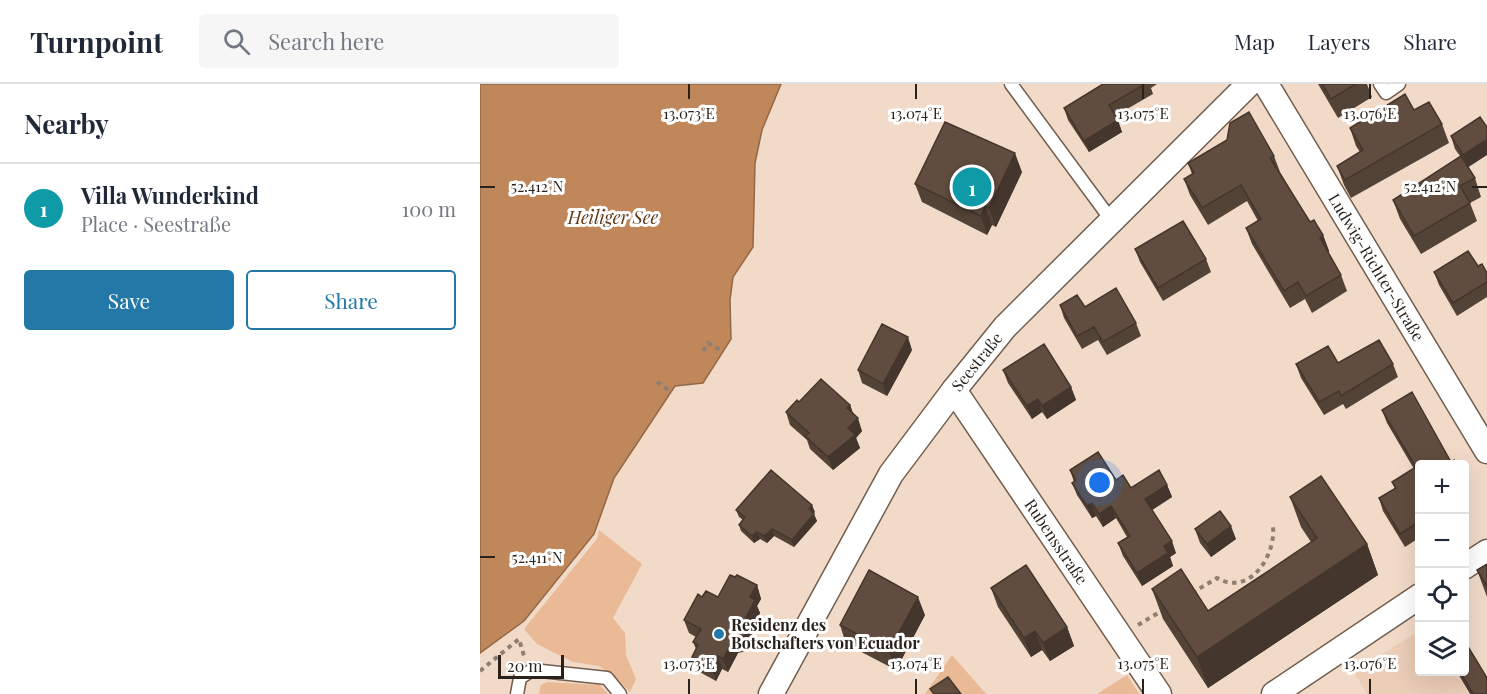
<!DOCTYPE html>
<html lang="en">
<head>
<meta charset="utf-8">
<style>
	body { margin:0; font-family:"Playfair Display",serif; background:#f6f6f7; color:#1f2937 }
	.controls { position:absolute; right:18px; bottom:18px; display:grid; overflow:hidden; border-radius:6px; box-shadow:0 6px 24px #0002 }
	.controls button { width:54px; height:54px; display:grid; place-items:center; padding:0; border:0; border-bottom:2px solid #e0e1e3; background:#fff; color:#1f2937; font:30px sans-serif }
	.scale { position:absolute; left:18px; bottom:15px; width:66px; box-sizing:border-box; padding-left:6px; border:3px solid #2a211b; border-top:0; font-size:16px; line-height:21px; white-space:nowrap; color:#2a211b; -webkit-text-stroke:4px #fff; paint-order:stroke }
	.you { position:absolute; left:620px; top:399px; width:21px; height:21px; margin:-15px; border:4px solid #fff; border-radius:50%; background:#1a73e8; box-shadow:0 0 0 9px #1a73e833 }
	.badge { display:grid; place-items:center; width:39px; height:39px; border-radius:50%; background:#2378a8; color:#fff; font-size:20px; font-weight:700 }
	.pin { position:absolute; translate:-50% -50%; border:3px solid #fff; box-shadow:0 2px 6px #0006 }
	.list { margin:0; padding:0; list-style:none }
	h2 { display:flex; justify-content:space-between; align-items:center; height:78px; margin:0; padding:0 24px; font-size:26px }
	h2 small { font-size:20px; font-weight:400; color:#747a83 }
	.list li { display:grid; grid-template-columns:39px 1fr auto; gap:18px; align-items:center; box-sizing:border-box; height:90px; padding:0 24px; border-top:2px solid #e0e1e3 }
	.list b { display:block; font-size:22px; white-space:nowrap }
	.list p { margin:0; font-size:20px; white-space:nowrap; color:#747a83 }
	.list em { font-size:20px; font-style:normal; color:#747a83 }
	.actions { display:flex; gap:12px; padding:18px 24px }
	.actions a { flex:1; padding:14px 0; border:2px solid #2378a8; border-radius:6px; text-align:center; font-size:21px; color:#2378a8 }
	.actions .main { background:#2378a8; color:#fff }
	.icon { flex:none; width:33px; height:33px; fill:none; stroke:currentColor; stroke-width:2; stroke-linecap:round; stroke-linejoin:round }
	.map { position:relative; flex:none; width:1007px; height:610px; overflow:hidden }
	header { display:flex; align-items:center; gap:36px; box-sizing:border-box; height:84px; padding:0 30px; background:#fff; border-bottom:2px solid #e0e1e3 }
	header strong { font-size:28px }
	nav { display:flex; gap:33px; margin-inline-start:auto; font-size:21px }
	.search { width:420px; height:54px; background:#f6f6f7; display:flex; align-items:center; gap:15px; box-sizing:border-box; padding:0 21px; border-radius:6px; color:#747a83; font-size:22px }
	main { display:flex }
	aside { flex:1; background:#fff }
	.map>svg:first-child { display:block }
</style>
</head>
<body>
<header>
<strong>Turnpoint</strong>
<div class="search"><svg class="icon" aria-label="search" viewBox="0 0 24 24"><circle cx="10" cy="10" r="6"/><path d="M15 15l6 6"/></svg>Search here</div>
<nav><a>Map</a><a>Layers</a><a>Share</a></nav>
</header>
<main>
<aside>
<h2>Nearby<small></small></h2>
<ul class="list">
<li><span class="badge" style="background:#0f9aa8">1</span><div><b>Villa Wunderkind</b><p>Place · Seestraße</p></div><em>100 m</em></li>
</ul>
<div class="actions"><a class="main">Save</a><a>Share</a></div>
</aside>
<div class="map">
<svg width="1007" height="610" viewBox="0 0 1007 610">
	<rect width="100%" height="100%" fill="#f1dac8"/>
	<!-- built -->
	<path fill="#ebcdb8" d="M939 547 940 588H976L989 610H887L874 588Z"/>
	<!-- green -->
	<path fill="#eab995" d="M119 446 162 480 133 534 145 549 146 571 156 595 150 608 135 593 119 582 93 578 57 560 44 545 117 455Z
		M472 571 506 610H445Z
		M647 591 659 610H617Z
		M67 598 120 601 128 610H59L61 601Z"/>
	<!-- water -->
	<path fill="#c0875a" stroke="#936847" stroke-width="1.5" d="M0 0H301L282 46 275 79 273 163 253 193 250 216 251 255 223 299 195 302 191 308 134 394 114 450 44 537 0 569Z"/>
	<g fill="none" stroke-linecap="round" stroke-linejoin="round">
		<!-- lane casing -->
		<g stroke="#725e4f" stroke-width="15">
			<path id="lane" d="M531 0 632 137
				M900 0 906 9 919 0
				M37 610 40 594 52 586 127 594 140 610"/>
		</g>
		<!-- street casing -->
		<g stroke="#725e4f" stroke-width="27">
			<g id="street">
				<path id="s1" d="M786 0 1007 367"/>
				<path id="s2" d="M474 306 679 610"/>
				<path d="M984 483 1007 468"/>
				<path id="s3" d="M291 610 411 390 474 306 525 243 769 0"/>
				<path d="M794 610 940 512"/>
			</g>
		</g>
		<!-- path -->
		<path stroke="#8f7f73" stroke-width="4" stroke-dasharray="4.5 4.5" stroke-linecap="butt" d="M223 267 228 259 243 268
			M177 298 191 308
			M712 509 737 494C770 513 796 471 793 443
			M658 541 683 526
			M0 587 39 555 44 572"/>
		<!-- lane -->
		<use href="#lane" stroke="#fff" stroke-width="12"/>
		<!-- street -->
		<use href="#street" stroke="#fff" stroke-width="24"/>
	</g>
	<!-- wall -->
	<path fill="#534236" d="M623 0H677L671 4 673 10 635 32 642 48 609 68 588 36 584 24Z
		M838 0H887L892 13 858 34Z
		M934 26 962 40 969 59 871 114 864 101 857 82 880 68 876 62 870 44Z
		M1007 43 988 83 995 94 1001 113 990 119 997 137 941 170 920 135 913 116 980 72 975 65 971 52Z
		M794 72 800 88 830 138 843 151 849 167 848 168 861 191 867 207 832 229 825 215 810 224 772 160 766 144 778 137 767 117 728 141 710 111 704 95 712 90 708 79Z
		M542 88 516 143 512 141 507 151 442 118 435 100Z
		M655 165 726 175 731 188 683 217 660 178Z
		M998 182 1007 189V213L977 232 959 201 954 188Z
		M580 221 605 223 656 239 661 252 627 271 618 256 602 265 584 234Z
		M432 266 407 312 382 299 378 286Z
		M858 279 913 280 918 293 866 325 863 320 844 331 821 294 816 280Z
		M523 286 591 303 596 316 567 335 562 328 552 335 528 299Z
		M319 318 370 321 373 330 382 347 376 354 380 364 353 386 330 365 327 356 310 341 306 328Z
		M902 326 971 378 939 381V454L925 463 903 427 899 414 915 405 912 398 934 385 907 339Z
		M590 386 636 396 651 404 687 401 692 413 672 426 696 469 690 473 693 482 662 502 643 472 638 459 647 453 636 434 623 443 616 432 612 434 597 411 592 399 594 398Z
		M984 395 988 405 984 407Z
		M810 413 887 460 898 491 728 604 683 535 672 505 728 527 831 458 821 443Z
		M256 426 335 428 333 429 337 437 314 463 294 452 287 459 280 455 274 459 261 447 259 441 263 436 259 433Z
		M715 445 756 455 731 473 720 459Z
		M1007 480V513L997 486Z
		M277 501 281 515 277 522 280 529 271 546 272 557 268 567 258 569 248 588 242 585 236 597 216 586 212 573 216 565 213 558 216 553 209 549 204 536 222 513H238Z
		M511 504 587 543 594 562 570 577 562 566 551 573 518 523Z
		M445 531 416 586 366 560 360 541Z
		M977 588H984L1007 610H990Z"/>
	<!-- shaded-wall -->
	<path fill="#44362c" d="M638 36 642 48 609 68 604 57Z
		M1007 55V71L987 84 983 71Z
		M535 69 542 88 516 143 509 124Z
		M505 122 512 141 507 151 501 132Z
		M843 151 849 167 846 171 840 154Z
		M428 253 432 266 407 312 403 300Z
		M591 303 596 316 567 335 562 322Z
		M558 315 562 328 552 335 547 322Z
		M370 321 375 334 367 324Z
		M378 334 382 347 376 354 380 364 353 386 348 373 368 344Z
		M687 401 692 413 669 428 665 415Z
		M612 419 616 432 612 434 607 422Z
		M332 421 335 428 331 432 329 425Z
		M631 422 636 434 623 443 619 430Z
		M334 430 337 437 314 463 312 456Z
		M751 442 756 455 731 473 727 460Z
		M292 445 294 452 287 459 284 452Z
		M277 448 280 455 274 459 272 452Z
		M692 457 696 469 690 473 693 482 662 502 657 489 684 462Z
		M887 460 898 491 728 604 717 573Z
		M277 501 281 515 277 522 280 529 271 546 272 557 268 567 263 554 270 513Z
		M438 513 445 531 416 586 409 567Z
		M587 543 594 562 570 577 563 559Z
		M555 547 562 566 551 573 544 554Z
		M253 556 258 569 248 588 243 575Z
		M238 572 242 585 236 597 231 583Z"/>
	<!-- building -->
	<path fill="#614d3f" stroke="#44362c" stroke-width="1.5" d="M623 0H665L629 21 638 36 604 57 584 24Z
		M842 0H876L851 15Z
		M925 10 934 26 949 18 962 40 865 96 857 82 883 66 870 44Z
		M769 28 794 72 790 74 830 138 834 136 838 143 843 151 840 154 861 191 826 212 818 198 804 207 766 144 781 135 761 101 722 124 704 95 714 89 708 79 747 56 750 39Z
		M1000 33 1007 43V55L983 71 971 52Z
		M465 38 535 69 509 124 505 122 501 132 435 100Z
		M981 72 995 94 980 102 990 119 934 152 913 116Z
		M703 137 726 175 678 204 655 165Z
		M988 167 998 182 1002 180 1007 189V198L973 219 954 188Z
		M636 204 656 239 623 258 614 243 597 252 580 221 597 211 605 223Z
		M402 240 428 253 403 300 378 286Z
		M899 256 913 280 861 312 859 307 839 318 816 280 848 262 858 279Z
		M564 260 591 303 562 322 558 315 547 322 523 286Z
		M341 295 370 321 367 324 378 334 368 344 375 351 348 373 325 352 329 349 306 328 317 316 319 318Z
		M932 308 971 378 974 376 977 381H939V438L920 450 899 414 916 404 912 398 936 383 902 326Z
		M618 368 636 396 643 391 651 404 679 386 687 401 665 415 692 457 684 462 688 469 657 489 638 459 650 452 631 422 619 430 612 419 607 422 592 399 596 396 590 386Z
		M291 386 332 421 329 425 334 430 312 456 292 445 284 452 277 448 272 452 259 441 265 433 256 426Z
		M841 392 887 460 717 573 672 505 701 485 728 527 784 490 837 454 810 413Z
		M740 427 751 442 727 460 715 445Z
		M1007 480V502L997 486Z
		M546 481 587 543 563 559 555 547 544 554 511 504Z
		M389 486 438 513 409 567 360 541Z
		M250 491 255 493 257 491 277 501 270 513 275 516 266 533 268 544 263 554 253 556 243 575 238 572 231 583 212 573 218 561 213 558 221 545 204 536 218 510 222 513 226 507 238 513Z
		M984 556 1007 594V610H993L980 588H984Z
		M468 593 481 610H454L450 605Z"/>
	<!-- ticks -->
	<path fill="none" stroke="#2a211b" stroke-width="2" d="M209 0V15M436 0V15M663 0V15M890 0V15M0 103H15M992 103H1007M0 473H15M209 595V610M436 595V610M663 595V610M890 595V610"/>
	<!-- markers -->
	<circle fill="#2378a8" stroke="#fff" stroke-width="2" cx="239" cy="550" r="6"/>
	<g text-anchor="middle" stroke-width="6" stroke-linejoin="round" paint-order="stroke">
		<!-- street labels -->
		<g font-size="16" fill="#2a211b" stroke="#fff">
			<text dy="6" stroke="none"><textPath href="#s1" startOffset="214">Ludwig-Richter-Straße</textPath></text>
			<text dy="6" stroke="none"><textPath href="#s3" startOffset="392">Seestraße</textPath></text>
			<text dy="6" stroke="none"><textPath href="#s2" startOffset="183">Rubensstraße</textPath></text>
		</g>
		<!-- poi labels -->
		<g font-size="16" font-weight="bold" fill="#2a211b" stroke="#fff" text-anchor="start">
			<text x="251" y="547">Residenz des<tspan x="251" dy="18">Botschafters von Ecuador</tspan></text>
		</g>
		<!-- water labels -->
		<g font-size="18" font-style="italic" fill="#623a18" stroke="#fff">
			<text x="133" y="140">Heiliger See</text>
		</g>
	</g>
	<g font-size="15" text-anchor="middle" fill="#2a211b" stroke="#fff" stroke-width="6" stroke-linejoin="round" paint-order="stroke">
		<text x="209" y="35">13.073°E</text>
		<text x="436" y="35">13.074°E</text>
		<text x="663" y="35">13.075°E</text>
		<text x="890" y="35">13.076°E</text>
		<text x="57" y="108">52.412°N</text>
		<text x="950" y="108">52.412°N</text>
		<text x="57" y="479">52.411°N</text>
		<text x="209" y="585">13.073°E</text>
		<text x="436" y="585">13.074°E</text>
		<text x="663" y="585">13.075°E</text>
		<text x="890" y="585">13.076°E</text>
	</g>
</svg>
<div class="controls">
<button>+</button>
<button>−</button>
<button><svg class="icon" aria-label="locate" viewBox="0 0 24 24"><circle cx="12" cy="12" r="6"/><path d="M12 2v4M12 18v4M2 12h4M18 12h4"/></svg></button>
<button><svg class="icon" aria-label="layers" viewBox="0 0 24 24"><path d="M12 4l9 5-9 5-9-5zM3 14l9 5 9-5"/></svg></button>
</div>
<div class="scale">20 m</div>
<div class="you"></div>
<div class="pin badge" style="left:492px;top:103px;background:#0f9aa8">1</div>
</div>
</main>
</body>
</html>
